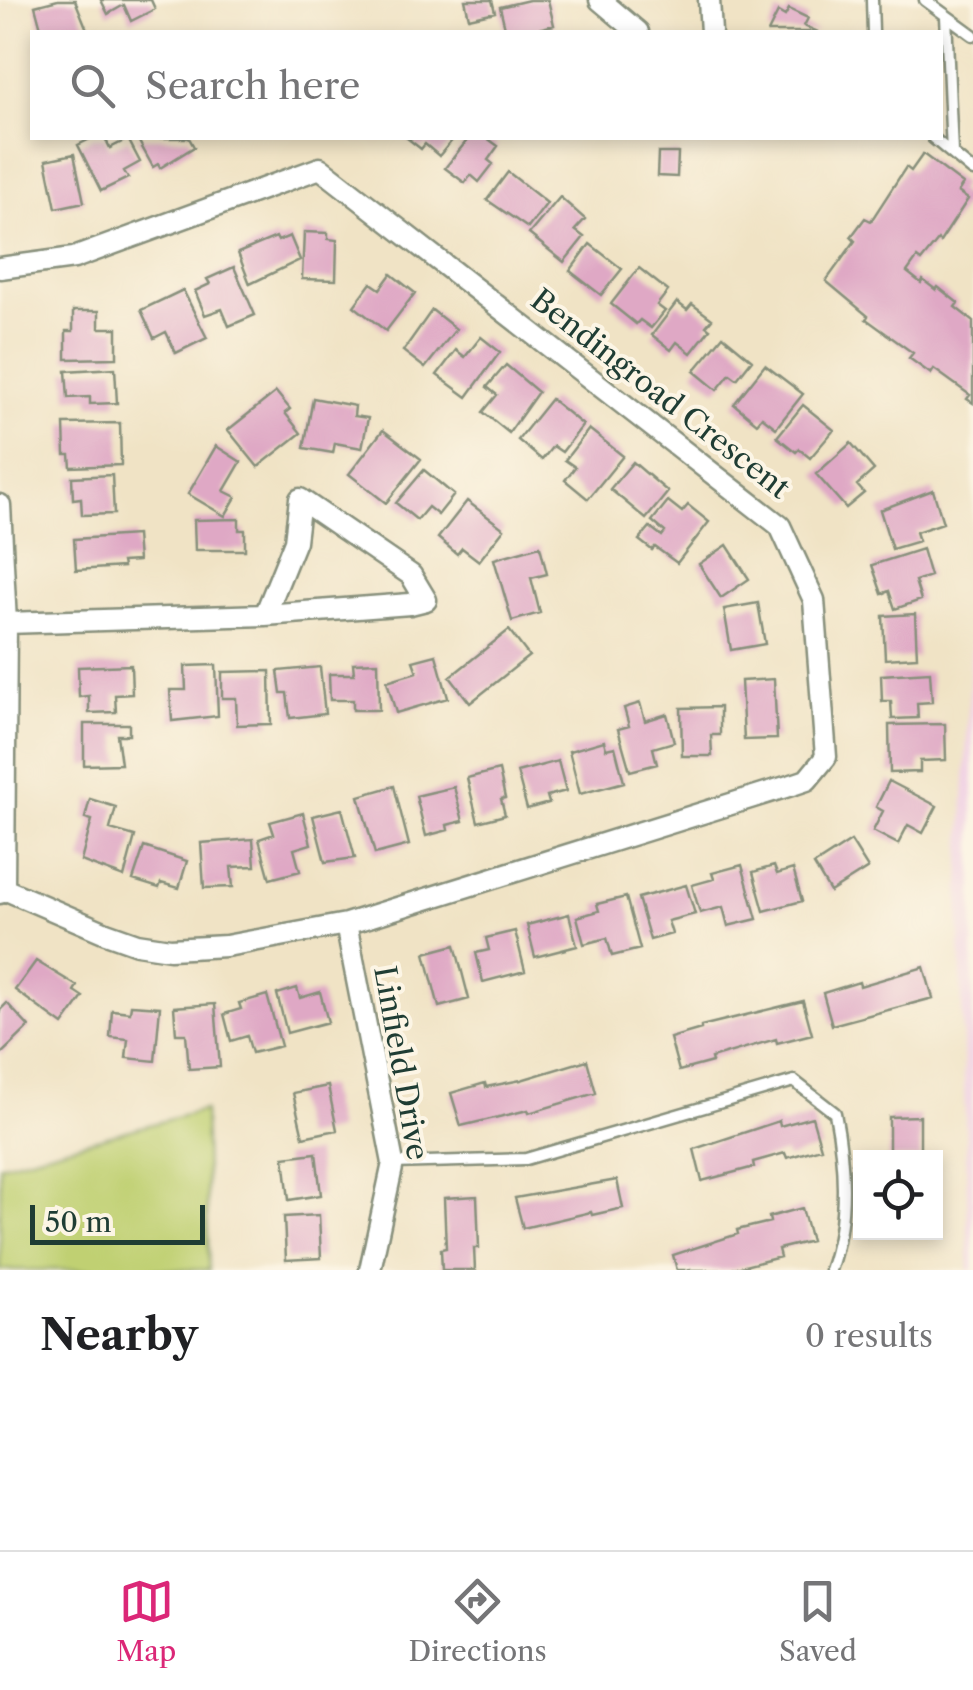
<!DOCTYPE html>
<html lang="en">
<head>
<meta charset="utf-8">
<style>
	body { margin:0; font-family:"Libre Caslon Text",serif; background:#f6f6f6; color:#202124 }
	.controls { position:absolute; right:30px; bottom:30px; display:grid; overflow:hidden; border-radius:0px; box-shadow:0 5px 15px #0003 }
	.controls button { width:90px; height:90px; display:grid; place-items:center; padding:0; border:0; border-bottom:2px solid #e0e0e0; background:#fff; color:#202124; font:50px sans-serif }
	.scale { position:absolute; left:30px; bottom:25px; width:175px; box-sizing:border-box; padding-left:10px; border:5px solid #1f3d34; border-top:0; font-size:28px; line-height:35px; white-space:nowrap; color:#1f3d34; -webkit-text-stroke:8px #fcf5e5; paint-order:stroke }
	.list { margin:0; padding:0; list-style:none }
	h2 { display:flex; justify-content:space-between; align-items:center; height:130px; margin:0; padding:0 40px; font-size:42px }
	h2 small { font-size:32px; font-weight:400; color:#757577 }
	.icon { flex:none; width:55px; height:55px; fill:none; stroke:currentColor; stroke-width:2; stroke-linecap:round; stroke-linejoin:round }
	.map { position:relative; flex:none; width:973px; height:1270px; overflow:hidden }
	.search { position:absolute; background:#fff; box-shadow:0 5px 15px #0003; left:30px; right:30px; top:30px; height:110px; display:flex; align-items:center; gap:25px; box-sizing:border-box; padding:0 35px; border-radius:0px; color:#757577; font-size:38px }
	.sheet { height:280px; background:#fff }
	nav { display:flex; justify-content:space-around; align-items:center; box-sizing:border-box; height:140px; border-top:2px solid #e0e0e0; background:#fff; font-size:28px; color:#757577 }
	nav a { display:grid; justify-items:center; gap:5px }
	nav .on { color:#db2777 }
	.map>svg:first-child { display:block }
</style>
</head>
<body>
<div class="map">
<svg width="973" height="1270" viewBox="0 0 973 1270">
	<rect width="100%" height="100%" fill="#fcf5e5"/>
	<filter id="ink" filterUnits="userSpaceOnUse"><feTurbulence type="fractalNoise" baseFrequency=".01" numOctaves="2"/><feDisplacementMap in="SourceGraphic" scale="20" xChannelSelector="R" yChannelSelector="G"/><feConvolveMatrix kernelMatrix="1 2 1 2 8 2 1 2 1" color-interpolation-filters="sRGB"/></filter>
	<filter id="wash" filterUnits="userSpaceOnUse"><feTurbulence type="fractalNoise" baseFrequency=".0048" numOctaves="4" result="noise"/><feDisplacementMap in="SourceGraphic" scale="40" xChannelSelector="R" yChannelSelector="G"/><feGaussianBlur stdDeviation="2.25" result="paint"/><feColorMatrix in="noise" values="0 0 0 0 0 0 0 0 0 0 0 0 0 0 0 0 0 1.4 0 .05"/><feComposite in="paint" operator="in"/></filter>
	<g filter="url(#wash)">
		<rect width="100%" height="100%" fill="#f0e3c5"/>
		<!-- built -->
		<path fill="#f0d0e4" d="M973 605V1270H969L959 904Z"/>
		<!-- green -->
		<path fill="#c0d072" stroke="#708653" stroke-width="2.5" d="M204 1110 209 1270H0V1165Z"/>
		<g id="blocks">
			<!-- building -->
			<path fill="#dfa8c5" d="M58 0H75L88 32H42L35 6Z
				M101 0H151L155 9 131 21 124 5 108 14Z
				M465 0H492L495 12 469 18Z
				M529 0H548L554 25 526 32H506L500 7Z
				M789 9 808 18 804 26 818 32H768L778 12 785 16Z
				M92 138H105L110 148 128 139 140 162 124 171 128 178 101 191 78 145Z
				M137 138H189L194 147 160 168 158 164 153 167Z
				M407 138H454L439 156 425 144 421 149Z
				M469 138H487L498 146 488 160 493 164 479 182 471 175 465 183 445 168Z
				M658 153H678L677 177 657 176Z
				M74 154 84 202 56 208 46 160Z
				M923 154 963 184 958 192 968 199 940 242 938 240 921 261 917 258 907 272 921 283 923 280 936 290 938 287 958 303 955 307 973 321V403L967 399 970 395 934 369 931 374 909 358 913 353 866 319 868 316 826 281 855 241 851 237 865 218 871 221 906 167 911 171Z
				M508 172 547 203 528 228 487 200Z
				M560 197 585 219 575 230 584 237 564 262 529 234Z
				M304 232 328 233V239L337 240 336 280 302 279Z
				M290 236 300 260 250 284 238 253 276 237 278 241Z
				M590 244 622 269 601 295 570 271Z
				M234 267 255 315 229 326 222 309 205 315 195 291 210 284 207 279Z
				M639 268 668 291 657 305 665 311 651 328 640 320 636 324 611 304Z
				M391 274 415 293 386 331 354 306 371 283 380 289Z
				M183 290 207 338 176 353 166 332 154 338 141 310Z
				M677 302 687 310 692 304 712 319 706 326 710 329 691 353 677 342 671 350 652 335Z
				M432 310 456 329 425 368 403 351Z
				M73 311H99V328H117V358L66 359V331H73Z
				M723 336 752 360 737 379 730 374 717 390 694 371Z
				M481 337 500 352 467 397 437 375 456 350 465 357Z
				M506 365 538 392 509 433 483 412 497 395 487 387Z
				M765 365 803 394 776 428 762 417 757 423 734 404Z
				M115 368 117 403 90 404V397L68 398 66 371Z
				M276 392 290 409 285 413 301 433 258 467 228 430Z
				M313 398 355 406 354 416 368 418 362 448 335 443 333 453 304 448Z
				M551 399 583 425 562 452 553 446 542 460 518 440Z
				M803 405 834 430 810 458 799 449 796 452 777 437Z
				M120 423 121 465 71 467 70 455H65L64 424Z
				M589 429 623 456 588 499 565 480 575 467 565 460Z
				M383 430 421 459 386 503 349 474Z
				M851 443 874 470 857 485 864 493 846 508 816 474Z
				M216 446 241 462 224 491 236 497 225 516 188 494Z
				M633 462 668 492 646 519 610 489Z
				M424 470 454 495 438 515 428 507 417 520 396 503Z
				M112 475 114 514 82 515 81 498 73 499 72 477Z
				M933 490 943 523 916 532 919 541 892 549 880 510Z
				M467 501 504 529 479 561 462 548 457 554 438 538Z
				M668 501 682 512 688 505 709 522 677 563 655 547 652 550 639 540 650 527 662 536 665 532 652 521Z
				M239 519V530H245V550H195L194 520Z
				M136 535 138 561 122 562 123 567 76 570 74 539Z
				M727 545 749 579 721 598 699 564Z
				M540 546 547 574 531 578 540 613 512 621 494 559Z
				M922 549 930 576 915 581 921 600 895 609 889 591 882 594 872 565Z
				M758 603 765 644 731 650 724 609Z
				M915 614 917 657 885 659 883 616Z
				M509 630 529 656 470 703 450 677Z
				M436 655 448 698 396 713 387 681 417 672 413 661Z
				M378 662 379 710H353V700H330L329 674H354L353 663Z
				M131 665 132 694 115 695 116 712 89 713V696L79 697 78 667Z
				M216 665 218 716 172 721 170 690H186L185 666Z
				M320 667 325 714 290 718 287 693H281L278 671Z
				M270 671 271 724 237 725 236 698H222V672Z
				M930 672 932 702 917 703 918 718 892 719 891 701H882L881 675Z
				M774 679 777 739 744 740 741 681Z
				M640 703 645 721 667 714 674 742 653 748 657 764 630 771 618 729 629 726 624 708Z
				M720 707V735H711L712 756H682L681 708Z
				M84 724H129V735H117L121 764 84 765Z
				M945 724 946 760 920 761V772L890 773 889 725Z
				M604 741 606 749 615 747 624 782 580 794 569 751Z
				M558 761 566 791 547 796 549 803 527 809 517 772Z
				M499 770 505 798 501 799 505 815 478 822 467 778Z
				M889 781 937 806 923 833 908 825 898 844 873 831 883 811 876 807Z
				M394 786 409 845 375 854 359 796Z
				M454 787 463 821 447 825 448 830 426 836 416 796Z
				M90 799 116 807 110 829 135 836 124 877 81 861 92 820 85 818Z
				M342 809 355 858 325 862 313 816Z
				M303 813 311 844 294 849 300 871 270 879 259 839 274 834 270 822Z
				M253 839 255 866 231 867 233 887 204 888 201 843Z
				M851 841 868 868 830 892 814 865Z
				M144 847 187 861 179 888 161 883 159 888 133 880Z
				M742 865 757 919 728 926 723 907 700 913 692 885 714 879 712 873Z
				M774 866 777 874 793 869 802 901 764 911 753 872Z
				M686 885 695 914 668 921 672 934 650 940 638 898Z
				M626 897 640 949 612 956 607 938 584 944 577 917 599 911 597 904Z
				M569 914 577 946 535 957 527 925Z
				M515 931 525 971 483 982 476 953 489 950 486 938Z
				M455 945 469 999 439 1007 425 953Z
				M36 961 77 986 74 991 83 997 63 1025 15 990Z
				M924 967 933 998 832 1025 823 993 859 982 860 986Z
				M297 988 300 998 320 992 328 1022 287 1033 277 994Z
				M267 995 281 1046 252 1053 247 1036 231 1041 224 1014 241 1009 239 1003Z
				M803 1001 812 1034 777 1043 776 1039 711 1058 712 1062 679 1071 670 1038 701 1029V1026Z
				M7 1003 29 1027 0 1055V1010Z
				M215 1004 220 1067 189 1069 186 1034H176L174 1007Z
				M131 1005 160 1007 155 1061 126 1058 128 1039 110 1037 112 1010 130 1012Z
				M587 1060 596 1093 529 1113 528 1110 461 1126 451 1093 485 1083 486 1087 521 1080Z
				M328 1086 337 1130 303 1137 293 1093Z
				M920 1116V1158H889V1117Z
				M812 1117 821 1148 787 1158 785 1153 753 1162 754 1167 702 1181 694 1149 779 1121 780 1126Z
				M316 1153 321 1195 289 1200 284 1157Z
				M617 1180 623 1208 592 1215 591 1212 523 1228 515 1198Z
				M477 1196 479 1248H474L475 1270H442L441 1249 446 1248 444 1198Z
				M802 1208 811 1241 778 1249 780 1257 729 1270H677L673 1255 738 1234 737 1230 770 1222 769 1217Z
				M319 1215 321 1258 286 1260 284 1217Z"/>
		</g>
	</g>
	<g filter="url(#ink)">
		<use href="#blocks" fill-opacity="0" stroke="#88907c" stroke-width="2.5"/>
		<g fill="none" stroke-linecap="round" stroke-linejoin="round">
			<!-- lane casing -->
			<g stroke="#88907c" stroke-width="15">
				<path id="lane" d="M872 0 873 32
					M925 0 973 35
					M946 16 952 153
					M933 138 973 171
					M393 1163 526 1159 794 1081 835 1113C845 1164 848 1220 830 1270"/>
			</g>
			<!-- street casing -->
			<g stroke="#88907c" stroke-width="25">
				<path id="street" d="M600 0 638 32
					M709 0 711 32
					M0 268 74 258 320 168 780 526 814 600 826 757 807 780 795 784 346 924 226 946 170 949 137 944 106 933 4 889
					M0 505 6 623 4 889 0 893
					M6 623 265 615 410 604 426 600 411 575 300 499 295 541 265 615
					M346 924 393 1163 370 1270"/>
			</g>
			<!-- lane -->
			<use href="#lane" stroke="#fff" stroke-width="10"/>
			<!-- street -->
			<use href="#street" stroke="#fff" stroke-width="20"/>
		</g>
	</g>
	<g text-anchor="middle" stroke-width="8" stroke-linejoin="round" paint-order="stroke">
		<!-- street labels -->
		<g font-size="30" fill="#1f3d34" stroke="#fcf5e5">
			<text transform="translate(660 394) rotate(38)" y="10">Bendingroad Crescent</text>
			<text transform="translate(401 1063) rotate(80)" y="10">Linfield Drive</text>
		</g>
	</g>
</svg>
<div class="controls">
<button><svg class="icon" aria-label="locate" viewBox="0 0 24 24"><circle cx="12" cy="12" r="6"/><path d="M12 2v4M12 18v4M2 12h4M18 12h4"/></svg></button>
</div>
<div class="scale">50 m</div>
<div class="search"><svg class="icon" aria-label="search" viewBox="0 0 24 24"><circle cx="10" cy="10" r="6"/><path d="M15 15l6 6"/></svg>Search here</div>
</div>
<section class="sheet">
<h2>Nearby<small>0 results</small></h2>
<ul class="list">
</ul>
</section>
<nav>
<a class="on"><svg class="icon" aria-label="map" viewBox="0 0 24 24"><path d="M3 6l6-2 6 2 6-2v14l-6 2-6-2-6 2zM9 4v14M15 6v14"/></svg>Map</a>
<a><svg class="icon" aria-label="directions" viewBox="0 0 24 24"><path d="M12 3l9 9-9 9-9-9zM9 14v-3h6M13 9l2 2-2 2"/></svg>Directions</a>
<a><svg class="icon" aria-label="saved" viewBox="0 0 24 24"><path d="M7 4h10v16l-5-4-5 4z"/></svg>Saved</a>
</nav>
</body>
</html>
